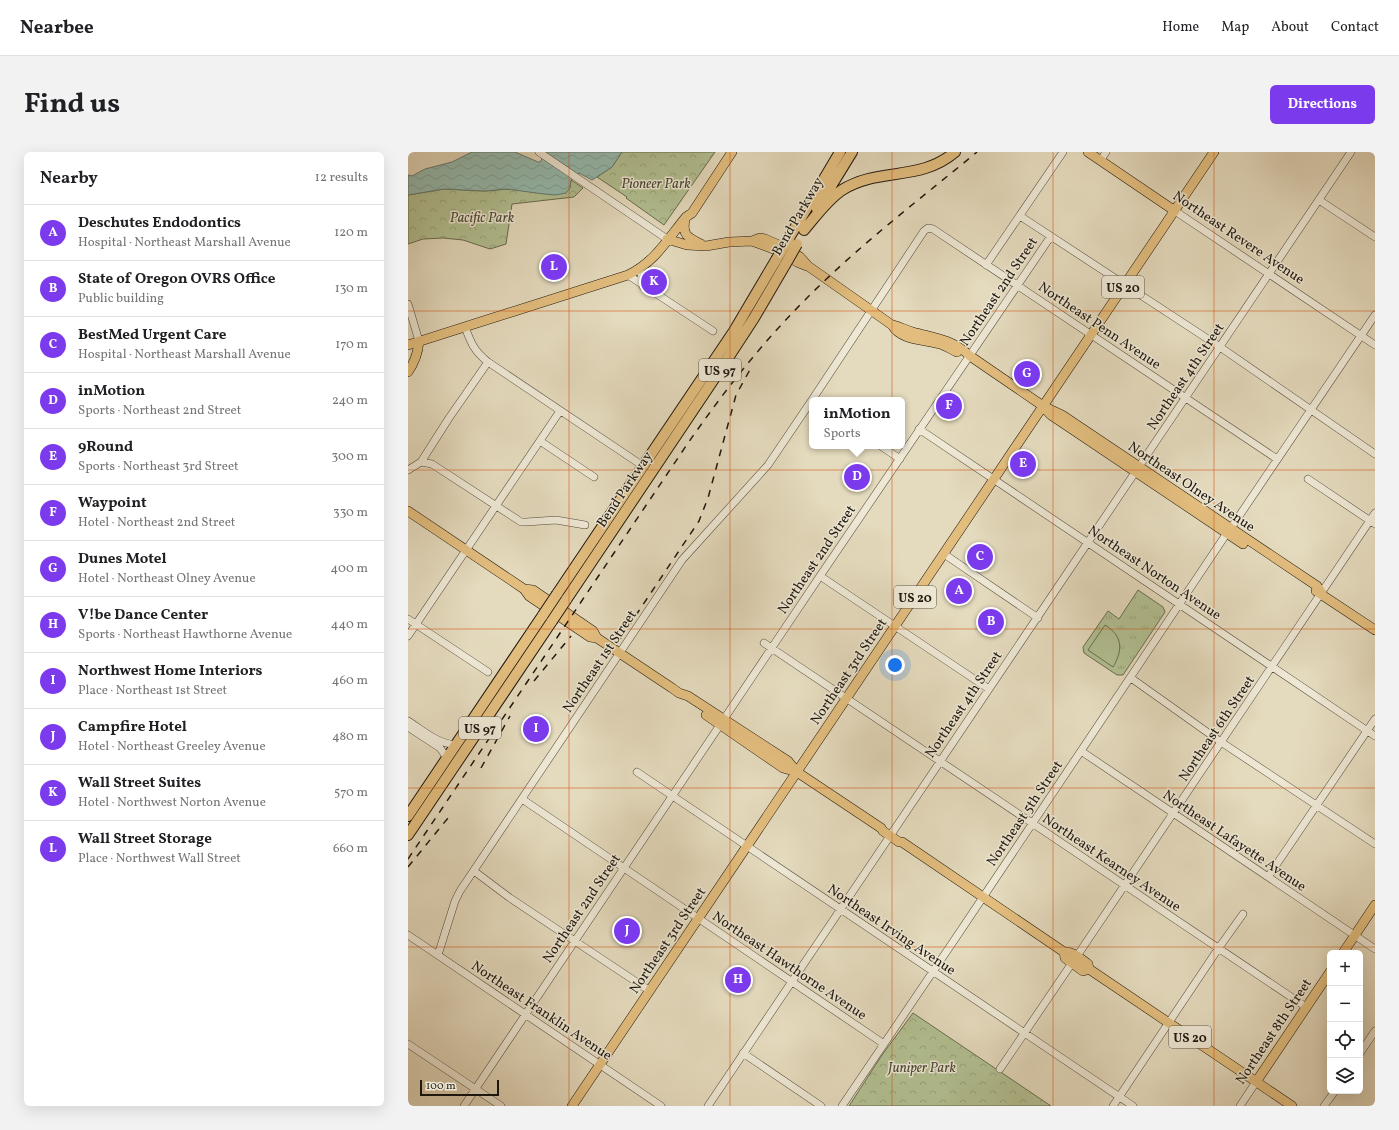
<!DOCTYPE html>
<html lang="en">
<head>
<meta charset="utf-8">
<style>
	body { margin:0; font-family:Vollkorn,serif; background:#f2f2f2; color:#202124 }
	.controls { position:absolute; right:12px; bottom:12px; display:grid; overflow:hidden; border-radius:6px; box-shadow:0 4px 16px #0002 }
	.controls button { width:36px; height:36px; display:grid; place-items:center; padding:0; border:0; border-bottom:1px solid #e0e0e0; background:#fff; color:#202124; font:20px sans-serif }
	.scale { position:absolute; left:12px; bottom:10px; width:79px; box-sizing:border-box; padding-left:4px; border:2px solid #1f180f; border-top:0; font-size:11px; line-height:14px; white-space:nowrap; color:#1f180f; -webkit-text-stroke:3px #ede7d4; paint-order:stroke }
	.you { position:absolute; left:487px; top:513px; width:14px; height:14px; margin:-10px; border:3px solid #fff; border-radius:50%; background:#1a73e8; box-shadow:0 0 0 6px #1a73e833 }
	.badge { display:grid; place-items:center; width:26px; height:26px; border-radius:50%; background:#7c3aed; color:#fff; font-size:13px; font-weight:700 }
	.pin { position:absolute; translate:-50% -50%; border:2px solid #fff; box-shadow:0 1px 4px #0006 }
	.popup { position:absolute; left:401px; top:245px; width:96px; height:52px; box-sizing:border-box; display:grid; place-content:center; border-radius:6px; background:#fff; filter:drop-shadow(0 1px 3px #0005); font-size:13px; white-space:nowrap; color:#757577 }
	.popup b { font-size:15px; color:#202124 }
	.popup::after { content:''; position:absolute; left:50%; top:100%; margin-left:-8px; border:8px solid transparent; border-top-color:#fff }
	.list { margin:0; padding:0; list-style:none }
	h2 { display:flex; justify-content:space-between; align-items:center; height:52px; margin:0; padding:0 16px; font-size:17px }
	h2 small { font-size:13px; font-weight:400; color:#757577 }
	.list li { display:grid; grid-template-columns:26px 1fr auto; gap:12px; align-items:center; box-sizing:border-box; height:56px; padding:0 16px; border-top:1px solid #e0e0e0 }
	.list b { display:block; font-size:15px; white-space:nowrap }
	.list p { margin:0; font-size:13px; white-space:nowrap; color:#757577 }
	.list em { font-size:13px; font-style:normal; color:#757577 }
	.icon { flex:none; width:22px; height:22px; fill:none; stroke:currentColor; stroke-width:2; stroke-linecap:round; stroke-linejoin:round }
	.map { position:relative; flex:none; width:967px; height:954px; overflow:hidden; border-radius:6px }
	header { display:flex; align-items:center; gap:24px; box-sizing:border-box; height:56px; padding:0 20px; background:#fff; border-bottom:1px solid #e0e0e0 }
	header strong { font-size:19px }
	nav { display:flex; gap:22px; margin-inline-start:auto; font-size:14px }
	.intro { display:flex; align-items:center; justify-content:space-between; box-sizing:border-box; height:96px; padding:0 24px }
	h1 { margin:0; font-size:28px }
	.button { padding:10px 18px; border-radius:6px; background:#7c3aed; color:#fff; font-size:14px; font-weight:700 }
	main { display:flex; gap:24px; padding:0 24px }
	aside { flex:1; background:#fff; border-radius:6px; box-shadow:0 4px 16px #0002 }
	.map>svg:first-child { display:block }
</style>
</head>
<body>
<header>
<strong>Nearbee</strong>
<nav><a>Home</a><a>Map</a><a>About</a><a>Contact</a></nav>
</header>
<div class="intro"><h1>Find us</h1><a class="button">Directions</a></div>
<main>
<aside>
<h2>Nearby<small>12 results</small></h2>
<ul class="list">
<li><span class="badge">A</span><div><b>Deschutes Endodontics</b><p>Hospital · Northeast Marshall Avenue</p></div><em>120 m</em></li>
<li><span class="badge">B</span><div><b>State of Oregon OVRS Office</b><p>Public building</p></div><em>130 m</em></li>
<li><span class="badge">C</span><div><b>BestMed Urgent Care</b><p>Hospital · Northeast Marshall Avenue</p></div><em>170 m</em></li>
<li><span class="badge">D</span><div><b>inMotion</b><p>Sports · Northeast 2nd Street</p></div><em>240 m</em></li>
<li><span class="badge">E</span><div><b>9Round</b><p>Sports · Northeast 3rd Street</p></div><em>300 m</em></li>
<li><span class="badge">F</span><div><b>Waypoint</b><p>Hotel · Northeast 2nd Street</p></div><em>330 m</em></li>
<li><span class="badge">G</span><div><b>Dunes Motel</b><p>Hotel · Northeast Olney Avenue</p></div><em>400 m</em></li>
<li><span class="badge">H</span><div><b>V!be Dance Center</b><p>Sports · Northeast Hawthorne Avenue</p></div><em>440 m</em></li>
<li><span class="badge">I</span><div><b>Northwest Home Interiors</b><p>Place · Northeast 1st Street</p></div><em>460 m</em></li>
<li><span class="badge">J</span><div><b>Campfire Hotel</b><p>Hotel · Northeast Greeley Avenue</p></div><em>480 m</em></li>
<li><span class="badge">K</span><div><b>Wall Street Suites</b><p>Hotel · Northwest Norton Avenue</p></div><em>570 m</em></li>
<li><span class="badge">L</span><div><b>Wall Street Storage</b><p>Place · Northwest Wall Street</p></div><em>660 m</em></li>
</ul>
</aside>
<div class="map">
<svg width="967" height="954" viewBox="0 0 967 954">
	<defs>
		<pattern id="grass-tufts" width="24" height="20" patternUnits="userSpaceOnUse"><rect width="24" height="20" fill="#b2c092"/><path d="M3 7l-1-3M5 7V3M7 7l1-3M15 17l-1-3M17 17v-4M19 17l1-3" fill="none" stroke="#99a47d"/></pattern>
		<pattern id="park-crowns" width="20" height="18" patternUnits="userSpaceOnUse"><rect width="20" height="18" fill="#b2c092"/><path d="M2 6a3 3 0 1 1 6 0M12 15a3 3 0 1 1 6 0" fill="none" stroke="#99a47d"/></pattern>
		<pattern id="water-waves" width="16" height="10" patternUnits="userSpaceOnUse"><rect width="16" height="10" fill="#95bbb0"/><path d="M0 5q4-4 8 0t8 0" fill="none" stroke="#80a096"/></pattern>
	</defs>
	<rect width="100%" height="100%" fill="#e4dabd"/>
	<filter id="stains"><feTurbulence type="fractalNoise" baseFrequency=".005" numOctaves="4"/><feColorMatrix values="0 0 0 0 .2 0 0 0 0 .09 0 0 0 0 .02 0 0 0 .5 -.17"/></filter>
	<radialGradient id="worn" r=".72"><stop offset=".6" stop-color="#630" stop-opacity="0"/><stop offset="1" stop-color="#630" stop-opacity=".3"/></radialGradient>
	<!-- grass -->
	<path fill="url(#grass-tufts)" stroke="#686c50" d="M730 438 755 455 757 460 715 523H709L676 501 675 495 700 459 711 467Z"/>
	<!-- park -->
	<path fill="url(#park-crowns)" stroke="#686c50" d="M214 0H307L256 73 218 46 219 45 189 25 204 15Z
		M163 28 175 36 166 45 104 52 98 92 82 97 55 88 35 86 15 87 0 92V43L36 37 77 39 99 37 109 38 162 36Z
		M505 861 643 954H441L474 903Z"/>
	<!-- pitch -->
	<path fill="#b2c092" stroke="#686c50" d="M697 473C715 484 715 498 705 515L680 498Z"/>
	<!-- water -->
	<path fill="url(#water-waves)" stroke="#667a70" d="M64 0H107L130 10H132L138 0H214L204 15 184 28 171 21 163 28 162 36 158 41 147 43 136 42 99 37 77 39 36 37 0 43V23L4 24 17 17 44 10Z"/>
	<g fill="none" stroke-linecap="round" stroke-linejoin="round">
		<!-- minor casing -->
		<g stroke="#50483a" stroke-width="8">
			<path id="minor" d="M131 0 259 87
				M693 8 698 0
				M911 48 967 85
				M767 59 967 193
				M612 64 812 195 967 302
				M578 113 655 0
				M232 117 235 134
				M220 123 305 179
				M0 152 11 189
				M57 175C63 191 66 199 80 210L235 314
				M404 248 516 79 520 76 525 77 869 307
				M511 277 967 584
				M132 289 186 325
				M473 294 492 307
				M13 310 24 312 113 370H118L148 368 177 373
				M0 318 13 310 41 266 80 210
				M900 327 967 372
				M823 376 967 163
				M536 402 630 466
				M412 424 581 537
				M0 467 80 520
				M0 484 152 259
				M356 491 898 855
				M723 526 813 590 967 692
				M316 567 412 424 643 84
				M0 569C16 579 28 591 48 593
				M0 575 32 596 39 606
				M673 599 967 797
				M229 620 725 954
				M114 647 476 892
				M484 681 943 0
				M66 719 102 746 242 839
				M860 725 967 567
				M0 783 253 954
				M30 803 47 749 52 739 274 408 360 313 404 248
				M669 804 967 361
				M0 892 93 954
				M335 901 413 954
				M952 901 967 879
				M592 917 664 811
				M56 954 312 573
				M300 954 482 684
				M434 954 549 784 819 381
				M705 954 810 797 835 762
				M832 954 848 930
				M916 954 927 939"/>
		</g>
		<!-- major casing -->
		<g stroke="#1f180f" stroke-width="10">
			<path id="major" d="M680 0 767 59
				M277 67C274 83 279 85 293 92
				M259 87 279 93 298 94 321 90 344 89 352 86 357 87 378 96 392 105 400 114 484 173C494 190 518 187 535 193 540 195 544 198 549 200
				M344 89 368 98 389 110 399 114
				M484 173C491 174 497 178 505 180 527 186 544 187 562 204L635 254 654 263 909 434 914 441
				M0 193 220 123C247 110 259 88 278 65L284 61 324 0
				M0 220C7 210 10 201 11 189
				M639 259 643 263 835 392
				M0 359 116 437 121 444 182 485 189 486
				M116 437 125 438 185 479 189 486 264 536 271 541 280 544 380 609 389 620 473 676 475 679 491 690H494L656 800C665 799 673 807 680 812L681 817 884 954
				M908 439 967 478
				M298 563 375 616 389 620
				M656 800 657 806 675 819 681 817
				M935 801 967 753
				M848 930 922 820
				M164 954 806 0"/>
		</g>
		<!-- highway casing -->
		<g stroke="#1f180f" stroke-width="12">
			<path id="highway" d="M409 57 444 0
				M396 78C408 64 419 48 434 38 470 15 512 30 547 0
				M381 86 432 0
				M149 442 326 179 368 108
				M158 448 320 206 346 166 377 113
				M0 664 135 463
				M0 683 144 469"/>
		</g>
		<!-- minor -->
		<use href="#minor" stroke="#ede7d4" stroke-width="7"/>
		<!-- major -->
		<use href="#major" stroke="#e2bd7e" stroke-width="9"/>
		<!-- highway -->
		<use href="#highway" stroke="#e2bd7e" stroke-width="10"/>
		<!-- rail -->
		<path stroke="#1f180f" stroke-width="1.5" stroke-dasharray="7 7" stroke-linecap="butt" d="M212 487 291 369 300 346 328 243 344 214
			M126 529 163 484
			M73 616 102 564
			M0 707 278 294C314 242 352 193 397 148 450 94 511 48 569 0
			M0 715 40 666"/>
		<!-- highway-bridge casing -->
		<g stroke="#1f180f" stroke-width="12" stroke-linecap="butt">
			<path id="highway-bridge" d="M368 108 381 86
				M377 113 389 92
				M135 463 149 442
				M144 469 158 448"/>
		</g>
		<!-- highway-bridge -->
		<use href="#highway-bridge" stroke="#e2bd7e" stroke-width="10"/>
	</g>
	<!-- grid -->
	<path fill="none" stroke="#d4520c" stroke-width="1" stroke-opacity="0.55" d="M161 0V954M322 0V954M484 0V954M645 0V954M806 0V954M0 159H967M0 318H967M0 477H967M0 636H967M0 795H967"/>
	<g text-anchor="middle" stroke-width="3" stroke-linejoin="round" paint-order="stroke">
		<!-- shield labels -->
		<g fill="#ede7d4" stroke="#5d564a" stroke-width="1">
			<rect x="694" y="124" width="42" height="22" rx="3"/>
			<rect x="291" y="207" width="42" height="22" rx="3"/>
			<rect x="486" y="434" width="42" height="22" rx="3"/>
			<rect x="51" y="565" width="42" height="22" rx="3"/>
			<rect x="761" y="874" width="42" height="22" rx="3"/>
		</g>
		<g font-size="13" font-weight="bold" fill="#1f180f">
			<text x="715" y="140">US 20</text>
			<text x="312" y="223">US 97</text>
			<text x="507" y="450">US 20</text>
			<text x="72" y="581">US 97</text>
			<text x="782" y="890">US 20</text>
		</g>
		<!-- park labels -->
		<g font-size="14" font-style="italic" fill="#4b4a36" stroke="#ede7d4">
			<text x="248" y="36">Pioneer Park</text>
			<text x="74" y="70">Pacific Park</text>
			<text x="514" y="920">Juniper Park</text>
		</g>
		<!-- street labels -->
		<g font-size="14" fill="#1f180f" stroke="#ede7d4">
			<text transform="translate(389 64) rotate(-60)" y="5">Bend Parkway</text>
			<text transform="translate(831 85) rotate(34)" y="5">Northeast Revere Avenue</text>
			<text transform="translate(590 139) rotate(-56)" y="5">Northeast 2nd Street</text>
			<text transform="translate(692 173) rotate(34)" y="5">Northeast Penn Avenue</text>
			<text transform="translate(777 224) rotate(-56)" y="5">Northeast 4th Street</text>
			<text transform="translate(784 334) rotate(34)" y="5">Northeast Olney Avenue</text>
			<text transform="translate(216 337) rotate(-56)" y="5">Bend Parkway</text>
			<text transform="translate(408 407) rotate(-56)" y="5">Northeast 2nd Street</text>
			<text transform="translate(747 420) rotate(34)" y="5">Northeast Norton Avenue</text>
			<text transform="translate(191 509) rotate(-56)" y="5">Northeast 1st Street</text>
			<text transform="translate(440 519) rotate(-56)" y="5">Northeast 3rd Street</text>
			<text transform="translate(555 552) rotate(-56)" y="5">Northeast 4th Street</text>
			<text transform="translate(808 576) rotate(-56)" y="5">Northeast 6th Street</text>
			<text transform="translate(616 661) rotate(-56)" y="5">Northeast 5th Street</text>
			<text transform="translate(827 688) rotate(34)" y="5">Northeast Lafayette Avenue</text>
			<text transform="translate(704 710) rotate(34)" y="5">Northeast Kearney Avenue</text>
			<text transform="translate(173 756) rotate(-56)" y="5">Northeast 2nd Street</text>
			<text transform="translate(484 777) rotate(34)" y="5">Northeast Irving Avenue</text>
			<text transform="translate(259 788) rotate(-56)" y="5">Northeast 3rd Street</text>
			<text transform="translate(382 813) rotate(34)" y="5">Northeast Hawthorne Avenue</text>
			<text transform="translate(134 858) rotate(34)" y="5">Northeast Franklin Avenue</text>
			<text transform="translate(865 879) rotate(-56)" y="5">Northeast 8th Street</text>
		</g>
	</g>
	<rect width="100%" height="100%" filter="url(#stains)"/>
	<rect width="100%" height="100%" fill="url(#worn)"/>
</svg>
<div class="controls">
<button>+</button>
<button>−</button>
<button><svg class="icon" aria-label="locate" viewBox="0 0 24 24"><circle cx="12" cy="12" r="6"/><path d="M12 2v4M12 18v4M2 12h4M18 12h4"/></svg></button>
<button><svg class="icon" aria-label="layers" viewBox="0 0 24 24"><path d="M12 4l9 5-9 5-9-5zM3 14l9 5 9-5"/></svg></button>
</div>
<div class="scale">100 m</div>
<div class="you"></div>
<div class="pin badge" style="left:551px;top:439px">A</div>
<div class="pin badge" style="left:583px;top:470px">B</div>
<div class="pin badge" style="left:572px;top:405px">C</div>
<div class="pin badge" style="left:449px;top:325px">D</div>
<div class="popup"><b>inMotion</b>Sports</div>
<div class="pin badge" style="left:615px;top:312px">E</div>
<div class="pin badge" style="left:541px;top:254px">F</div>
<div class="pin badge" style="left:619px;top:222px">G</div>
<div class="pin badge" style="left:330px;top:828px">H</div>
<div class="pin badge" style="left:128px;top:577px">I</div>
<div class="pin badge" style="left:219px;top:779px">J</div>
<div class="pin badge" style="left:246px;top:130px">K</div>
<div class="pin badge" style="left:146px;top:115px">L</div>
</div>
</main>
</body>
</html>
